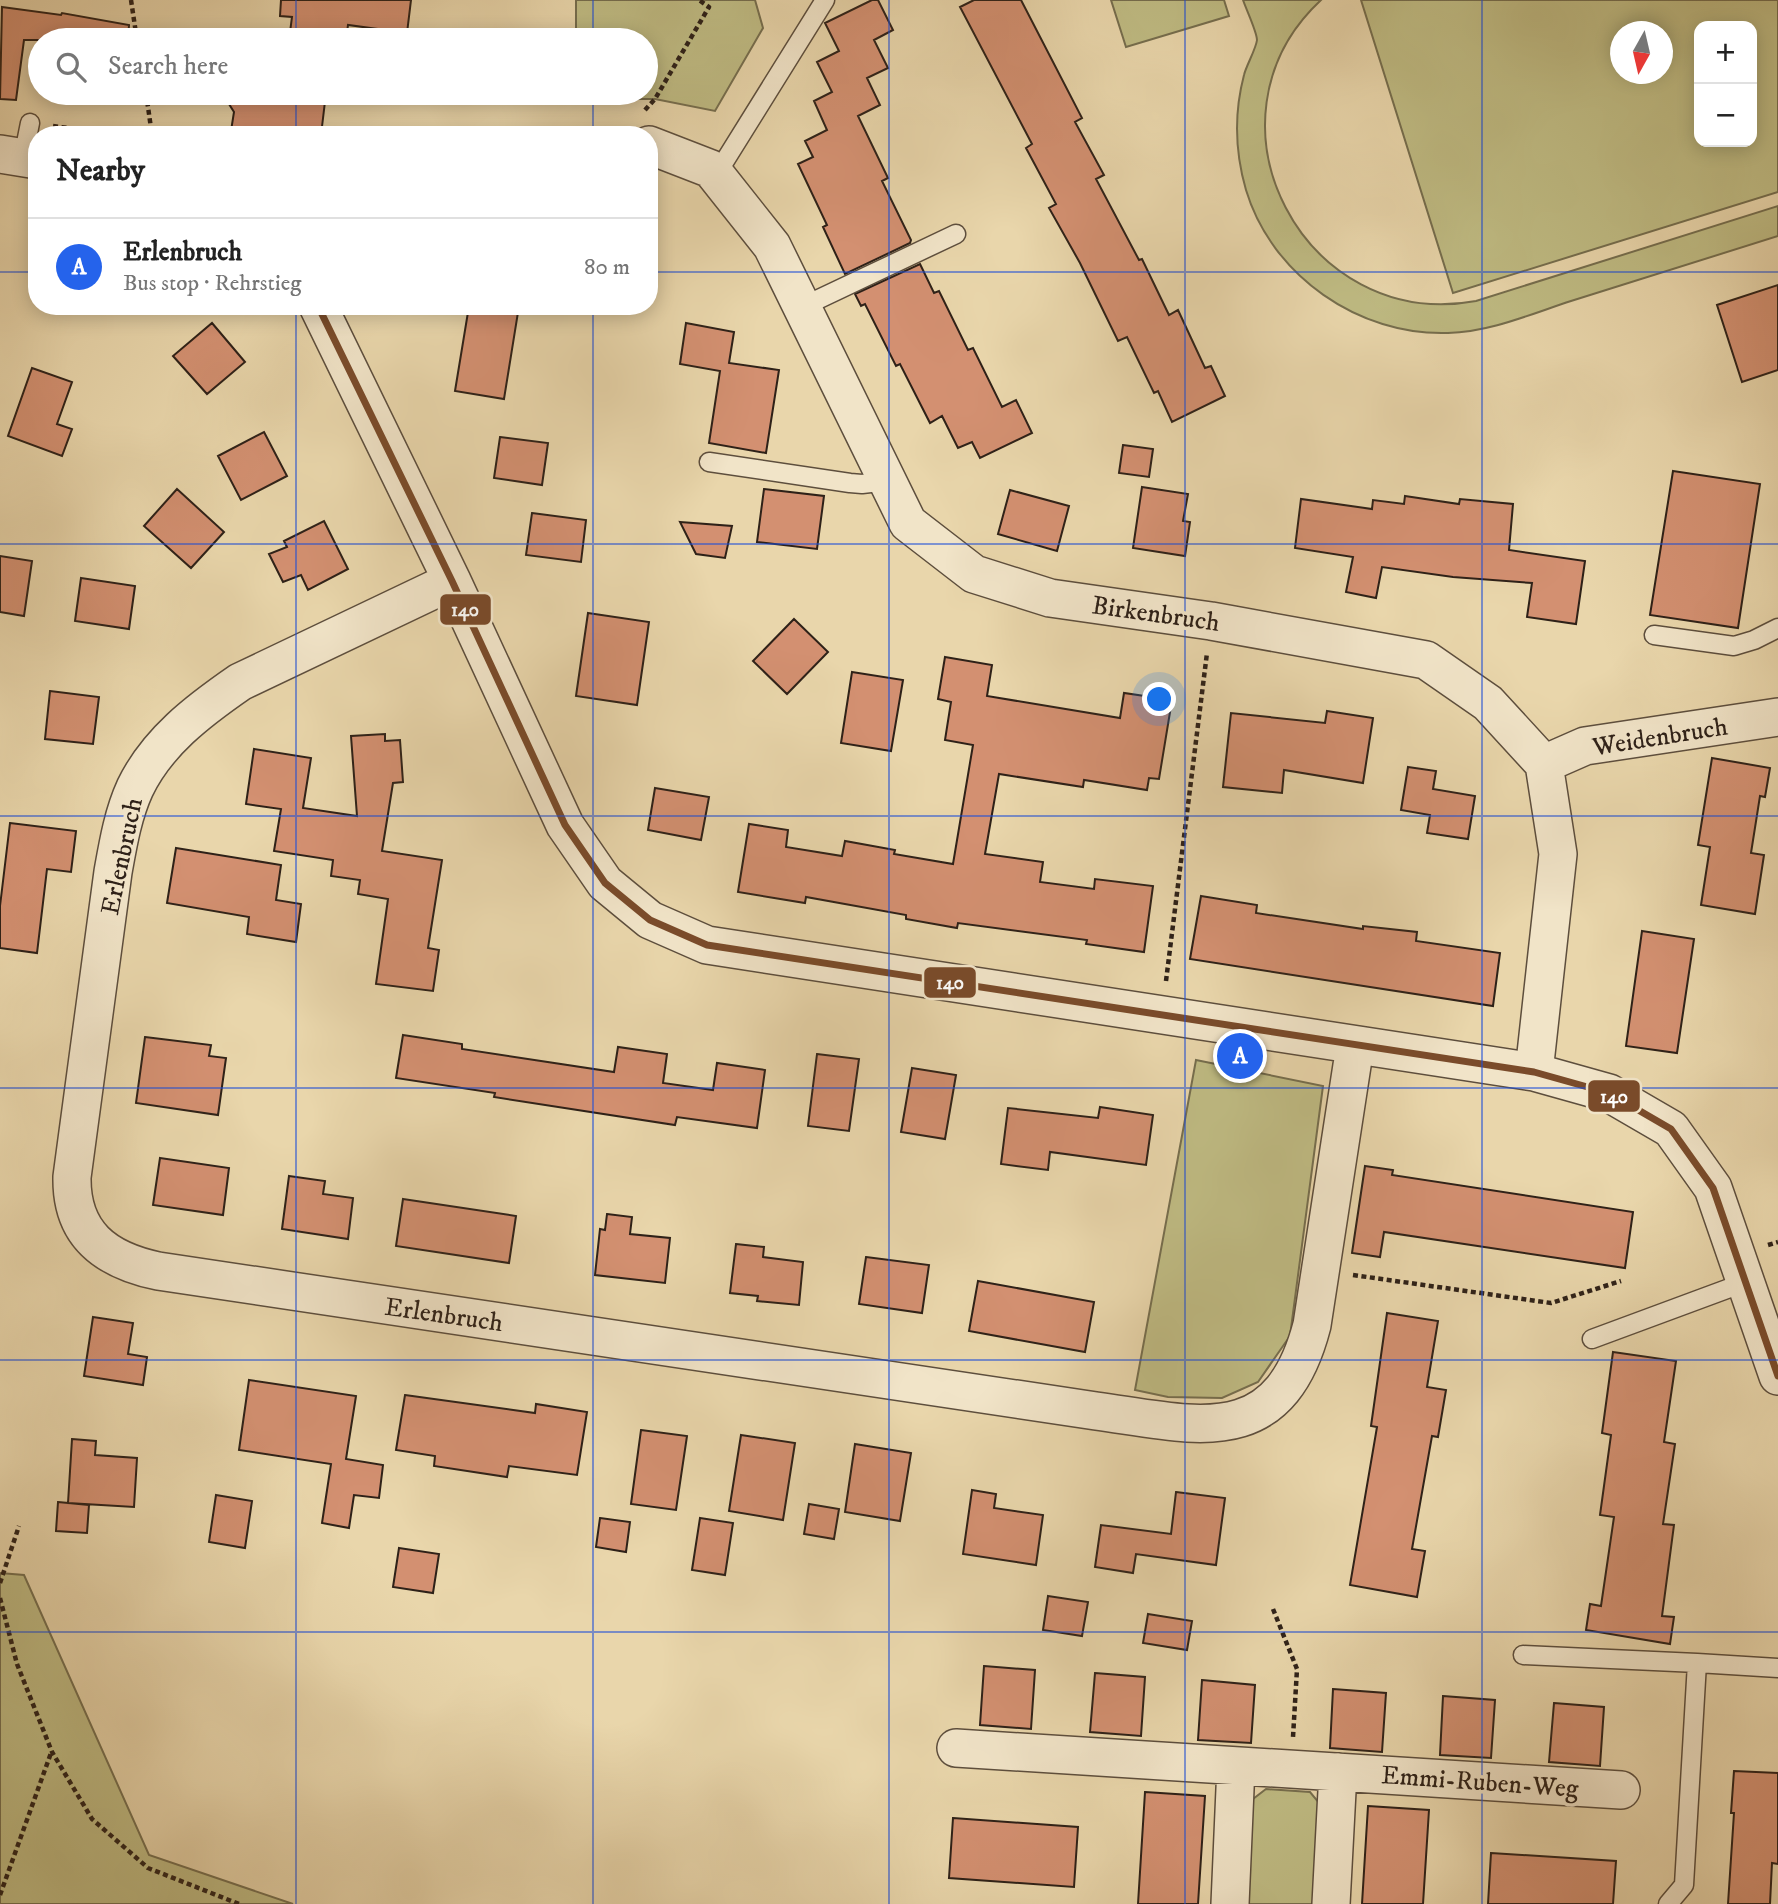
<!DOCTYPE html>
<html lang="en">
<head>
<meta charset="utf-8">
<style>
	body { margin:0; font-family:"IM FELL DW Pica",serif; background:#f6f6f6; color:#222 }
	.controls { position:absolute; right:21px; top:21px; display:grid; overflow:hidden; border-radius:14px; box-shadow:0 4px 18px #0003 }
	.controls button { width:63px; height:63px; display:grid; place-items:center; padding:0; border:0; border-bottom:2px solid #e0e0e0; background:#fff; color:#222; font:35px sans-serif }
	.compass { position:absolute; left:1610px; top:21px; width:63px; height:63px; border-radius:50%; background:#fff; box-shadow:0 4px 18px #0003; rotate:188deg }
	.you { position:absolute; left:1160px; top:700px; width:24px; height:24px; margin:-18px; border:5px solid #fff; border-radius:50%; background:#1a73e8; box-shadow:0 0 0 10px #1a73e833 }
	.badge { display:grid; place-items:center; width:46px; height:46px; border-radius:50%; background:#2563eb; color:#fff; font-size:23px; font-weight:700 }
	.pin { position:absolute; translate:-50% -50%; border:4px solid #fff; box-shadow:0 2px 7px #0006 }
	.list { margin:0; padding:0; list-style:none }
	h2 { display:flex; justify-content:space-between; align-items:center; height:91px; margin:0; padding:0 28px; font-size:30px }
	h2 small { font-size:23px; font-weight:400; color:#767676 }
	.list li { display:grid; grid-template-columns:46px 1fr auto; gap:21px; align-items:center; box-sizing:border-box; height:98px; padding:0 28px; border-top:2px solid #e0e0e0 }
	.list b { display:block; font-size:26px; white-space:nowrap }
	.list p { margin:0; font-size:23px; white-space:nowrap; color:#767676 }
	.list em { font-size:23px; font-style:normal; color:#767676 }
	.icon { flex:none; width:38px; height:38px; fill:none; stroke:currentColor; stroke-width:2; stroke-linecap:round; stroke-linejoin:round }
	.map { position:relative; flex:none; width:1778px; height:1904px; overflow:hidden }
	.search { position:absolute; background:#fff; box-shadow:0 4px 18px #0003; left:28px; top:28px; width:630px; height:77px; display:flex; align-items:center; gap:18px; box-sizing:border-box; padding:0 24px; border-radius:38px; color:#767676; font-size:26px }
	.panel { position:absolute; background:#fff; box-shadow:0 4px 18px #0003; left:28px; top:126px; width:630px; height:189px; border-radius:28px }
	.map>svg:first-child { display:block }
</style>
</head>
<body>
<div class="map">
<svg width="1778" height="1904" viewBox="0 0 1778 1904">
	<rect width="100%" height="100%" fill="#e9d6ab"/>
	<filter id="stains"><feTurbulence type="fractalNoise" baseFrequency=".00286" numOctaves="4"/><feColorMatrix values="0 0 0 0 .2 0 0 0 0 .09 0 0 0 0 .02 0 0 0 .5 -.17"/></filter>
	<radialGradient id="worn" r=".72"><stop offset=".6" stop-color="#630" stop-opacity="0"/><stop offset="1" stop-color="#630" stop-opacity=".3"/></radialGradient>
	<!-- green -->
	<path fill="#bfbb83" stroke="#766e4e" stroke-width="2" fill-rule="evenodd" d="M576 0H755L763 28 715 111 655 99H577V93H646V40H576Z
		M1111 0H1224L1229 16 1126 47Z
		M1243 0H1321C1192 120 1304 333 1476 301L1778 206V236C1709 258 1640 280 1571 301 1531 314 1490 332 1448 333 1359 336 1272 276 1246 190 1235 152 1234 113 1244 75 1246 66 1256 49 1257 40 1257 32 1246 9 1243 0Z
		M1361 0H1778V192L1453 293ZM1752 26V142H1699V26ZM1620 32H1662V74H1620Z
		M1196 1060 1323 1086 1290 1336 1258 1382 1222 1398 1168 1397 1135 1390Z
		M0 1573 24 1575 149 1855 293 1904H0Z
		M1266 1789 1310 1792 1320 1804 1313 1904H1246L1253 1799Z"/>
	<!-- building -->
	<path fill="#d39071" stroke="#2e2118" stroke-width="2" d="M281 0H411L407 33 348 25 346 40H289L292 17 280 16Z
		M872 0H878L893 30 874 40 888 68 867 78 880 105 858 116 888 178 882 181 911 240 910 243 845 274 823 227 827 225 798 164 813 157 805 141 827 130 814 101 832 92 817 62 839 51 825 23Z
		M974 0H1021L1082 118 1075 122 1104 175 1096 179 1139 260 1142 259 1169 315 1178 310 1205 368 1211 366 1225 396 1172 422 1158 391 1154 393 1127 337 1118 341 1080 263 1049 208 1056 204 1026 148 1032 144 960 7Z
		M2 7 61 15 62 13 129 25 128 40H24L16 100 0 99Z
		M222 93H326L321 135H260L231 131 234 112Z
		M920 264 934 293 939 291 968 350 973 348 1002 407 1016 400 1032 433 980 458 972 442 958 448 942 416 930 423 900 364 896 366 865 304 861 306 855 294Z
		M1778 285V370L1742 382 1717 305Z
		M469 306H519L504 399 455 391Z
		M212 323 245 362 207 394 173 356Z
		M686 323 734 332 729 363 779 370 766 453 709 443 720 371 680 364Z
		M32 368 72 382 57 424 72 429 62 456 8 436Z
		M264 432 287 476 241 500 218 456Z
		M500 437 548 443 542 485 494 478Z
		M1123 445 1153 449 1149 477 1119 473Z
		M1673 471 1760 484 1738 628 1650 615Z
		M1142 487 1188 494 1183 521 1190 522 1185 556 1133 548Z
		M177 489 224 532 191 568 144 526Z
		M764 489 824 496 817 549 757 542Z
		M1010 490 1069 506 1057 551 998 534Z
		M1405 496 1459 504 1460 499 1513 504 1509 550 1585 561 1576 624 1527 617 1532 583 1453 577 1382 567 1376 598 1346 592 1353 557 1295 548 1301 499 1372 509 1373 500 1404 504Z
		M532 513 586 520 581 562 526 555Z
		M324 521 348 569 308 590 301 575 283 582 269 554 287 547 284 541Z
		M680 522 732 526 725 558 696 554Z
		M0 556 32 561 24 616 0 612Z
		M81 578 135 586 129 629 75 621Z
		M588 613 649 622 637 705 576 696Z
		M794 619 828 652 787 694 753 661Z
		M945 657 992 665 987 696 1120 718 1124 693 1172 700 1159 779 1149 778 1147 790 1084 780 1083 787 999 774 985 854 1043 862 1040 882 1094 889 1095 879 1153 886 1144 952 1086 944 1087 940 958 923 957 928 906 919V915L806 897 805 903 738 892 749 824 788 830 786 847 842 856 845 841 895 850 894 854 953 864 973 745 945 740 951 702 938 699Z
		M852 672 903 680 891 751 841 743Z
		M50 691 99 697 93 744 45 739Z
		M1327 711 1373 718 1363 783 1284 770 1282 793 1223 787 1231 713 1325 723Z
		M385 734V741L400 740 403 782 393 783 382 851 442 860 428 948 439 950 433 991 376 984 388 899 358 894 360 880 331 876 333 860 274 851 281 809 246 804 254 749 311 758 303 808 357 816 351 736Z
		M1712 758 1770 768 1765 797 1760 796 1751 853 1764 855 1755 914 1701 905 1710 847 1698 845Z
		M1408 767 1436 771 1433 789 1475 796 1468 839 1427 833 1430 815 1401 810Z
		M655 788 709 797 701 840 648 830Z
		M10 823 76 831 71 872 47 869 37 953 0 948V906Z
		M176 848 281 865 276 900 301 904 296 942 247 934 249 917 167 903Z
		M1201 896 1257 905 1256 913 1363 929V926L1417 932 1416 941 1500 953 1493 1006 1190 959Z
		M1642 931 1694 939 1677 1053 1626 1046Z
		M403 1035 462 1044V1049L614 1072 618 1047 667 1054 663 1083 713 1090 717 1063 765 1070 757 1128 677 1117 675 1125 494 1097 495 1093 396 1078Z
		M145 1037 211 1045 209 1056 226 1058 218 1115 136 1103Z
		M817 1054 859 1059 849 1131 808 1126Z
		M912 1068 956 1075 945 1139 901 1132Z
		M1100 1107 1153 1115 1146 1165 1050 1152 1048 1170 1001 1164 1008 1108 1098 1118Z
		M160 1158 229 1168 223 1215 153 1205Z
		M1365 1166 1393 1170 1392 1175 1633 1212 1625 1268 1384 1232 1380 1257 1352 1253Z
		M289 1176 325 1181 323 1194 353 1198 348 1239 282 1229Z
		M403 1199 516 1216 509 1263 396 1246Z
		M607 1214 632 1217 630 1234 670 1238 665 1283 595 1275 600 1229 605 1230Z
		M736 1244 764 1247 763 1257 803 1262 799 1305 757 1301 758 1296 730 1293Z
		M866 1257 929 1265 922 1313 859 1304Z
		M978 1281 1094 1302 1085 1352 969 1331Z
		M1387 1313 1438 1321 1427 1387 1446 1390 1438 1437 1432 1436 1412 1549 1425 1551 1417 1597 1350 1585 1377 1427 1371 1426Z
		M93 1317 133 1323 128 1354 147 1357 143 1385 84 1376Z
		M1613 1352 1676 1361 1664 1442 1675 1444 1663 1524 1674 1525 1662 1616 1674 1617 1670 1644 1586 1630 1590 1604 1601 1606 1614 1517 1600 1515 1611 1435 1602 1433Z
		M249 1380 356 1396 346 1459 383 1465 379 1498 354 1495 349 1528 322 1523 331 1464 239 1450Z
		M405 1395 535 1413 536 1404 587 1412 577 1475 509 1466 507 1477 434 1466 435 1456 396 1450Z
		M641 1430 687 1436 676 1510 631 1504Z
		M741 1435 795 1443 783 1520 729 1511Z
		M72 1439 96 1441 95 1455 137 1458 134 1507 68 1503Z
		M855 1444 911 1453 900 1521 845 1512Z
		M972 1490 996 1494 994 1508 1043 1515 1036 1565 963 1554Z
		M1176 1492 1225 1498 1216 1565 1136 1554 1133 1573 1095 1567 1101 1525 1171 1534Z
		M216 1495 252 1501 245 1548 209 1542Z
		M58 1502 89 1505 87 1533 56 1531Z
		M809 1504 839 1509 834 1539 804 1534Z
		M600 1518 630 1522 626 1552 596 1547Z
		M700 1518 733 1523 725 1575 692 1570Z
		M399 1548 439 1554 433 1593 393 1587Z
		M1048 1596 1088 1602 1082 1636 1043 1630Z
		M1148 1614 1192 1621 1187 1650 1143 1643Z
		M984 1666 1035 1670 1031 1729 980 1725Z
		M1095 1673 1145 1677 1141 1736 1090 1732Z
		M1202 1680 1255 1685 1251 1743 1198 1740Z
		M1333 1689 1386 1693 1382 1752 1330 1748Z
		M1443 1696 1495 1700 1491 1758 1440 1755Z
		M1554 1703 1604 1707 1600 1766 1549 1762Z
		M1734 1771 1778 1773V1864L1772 1863 1770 1904H1728L1734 1813H1731Z
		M1145 1792 1205 1796 1198 1904H1138Z
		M1368 1806 1429 1810 1423 1904H1362Z
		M953 1818 1078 1827 1074 1887 949 1878Z
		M1491 1853 1616 1861 1613 1904H1488Z"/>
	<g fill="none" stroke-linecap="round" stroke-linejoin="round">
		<!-- lane casing -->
		<g stroke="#5d4e3d" stroke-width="21">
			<path id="lane" d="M23 158 30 123
				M716 175 825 0
				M802 307 956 234
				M709 462 850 483 862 484 888 481
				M1654 635 1734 646 1754 640 1778 628
				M1592 1339 1746 1282
				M1523 1655 1697 1663
				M1668 1904 1684 1885 1697 1663 1778 1668"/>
		</g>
		<!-- street casing -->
		<g stroke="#5d4e3d" stroke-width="40">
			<path id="street" d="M649 145 711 169 772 246 908 523 974 574 1050 598 1211 621 1426 660 1488 703 1544 764 1558 854 1534 1072
				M0 154 37 160
				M318 306 452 581 565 825 605 883 650 920 707 945 1534 1072 1609 1093 1671 1129 1713 1188 1778 1376
				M452 581 240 682C198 711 157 742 135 788 123 814 118 844 113 872L72 1177C71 1234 105 1260 158 1271L1096 1411C1197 1425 1279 1452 1312 1325L1355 1046
				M1544 764 1585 746 1778 717
				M956 1748 1621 1790
				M1230 1904 1236 1766
				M1331 1904 1338 1772"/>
		</g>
		<!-- path -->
		<path stroke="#2e2118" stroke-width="4.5" stroke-dasharray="5 3.5" stroke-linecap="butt" d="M131 0 137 40
			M146 93 152 135
			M645 110 655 99 709 7 699 0
			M53 126 118 135
			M1166 981 1207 653
			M1768 1245 1778 1242
			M1353 1275 1551 1303 1621 1281
			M0 1583 19 1526
			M0 1598 17 1664 52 1752 92 1819 148 1868 239 1904
			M1273 1609 1297 1669 1293 1737
			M0 1895 51 1753"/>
		<!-- lane -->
		<use href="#lane" stroke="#f1e4c8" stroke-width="18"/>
		<!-- street -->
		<use href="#street" stroke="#f1e4c8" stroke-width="37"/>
		<!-- bus-1 casing -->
		<g stroke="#f1e4c8" stroke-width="12">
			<path id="bus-1" d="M318 306 452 581 565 825 605 883 650 920 707 945 1534 1072 1609 1093 1671 1129 1713 1188 1778 1376"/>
		</g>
		<!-- bus-1 -->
		<use href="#bus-1" stroke="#7a4b2a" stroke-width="7"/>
	</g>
	<!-- grid -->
	<path fill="none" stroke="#1d4ed8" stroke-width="2" stroke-opacity="0.55" d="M296 0V40M593 0V40M889 0V1904M1185 0V1904M1482 0V1904M296 93V135M593 93V135M0 272H37M649 272H1778M296 306V1904M593 306V1904M0 544H1778M0 816H1778M0 1088H1778M0 1360H1778M0 1632H1778"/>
	<g text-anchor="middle" stroke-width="7" stroke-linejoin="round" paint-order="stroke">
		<!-- street labels -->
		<g font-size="26" fill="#2e2118" stroke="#f1e4c8">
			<text transform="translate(1156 613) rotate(8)" y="9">Birkenbruch</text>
			<text transform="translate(1660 736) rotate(-9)" y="9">Weidenbruch</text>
			<text transform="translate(121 856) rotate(-78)" y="9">Erlenbruch</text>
			<text transform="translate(444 1314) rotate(8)" y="9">Erlenbruch</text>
			<text transform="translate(1480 1781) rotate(4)" y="9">Emmi-Ruben-Weg</text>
		</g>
	</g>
	<g stroke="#f1e4c8" stroke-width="2.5">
		<rect x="439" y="593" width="53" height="33" rx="7" fill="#7a4b2a"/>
		<rect x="923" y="966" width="54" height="33" rx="7" fill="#7a4b2a"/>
		<rect x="1587" y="1079" width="54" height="34" rx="7" fill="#7a4b2a"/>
	</g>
	<g font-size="19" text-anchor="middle" font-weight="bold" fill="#fff">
		<text x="465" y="616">140</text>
		<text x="950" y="989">140</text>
		<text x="1614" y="1103">140</text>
	</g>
	<rect width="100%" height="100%" filter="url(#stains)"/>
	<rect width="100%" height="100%" fill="url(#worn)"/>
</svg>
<div class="controls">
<button>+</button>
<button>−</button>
</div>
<svg class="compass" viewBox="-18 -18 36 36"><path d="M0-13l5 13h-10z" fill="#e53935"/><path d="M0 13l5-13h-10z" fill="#767676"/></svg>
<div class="you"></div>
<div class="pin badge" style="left:1240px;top:1056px">A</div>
<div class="search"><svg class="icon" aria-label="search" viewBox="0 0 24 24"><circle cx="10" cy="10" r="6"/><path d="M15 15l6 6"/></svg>Search here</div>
<section class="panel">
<h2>Nearby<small></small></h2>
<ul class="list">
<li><span class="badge">A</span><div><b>Erlenbruch</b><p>Bus stop · Rehrstieg</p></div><em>80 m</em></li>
</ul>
</section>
</div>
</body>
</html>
